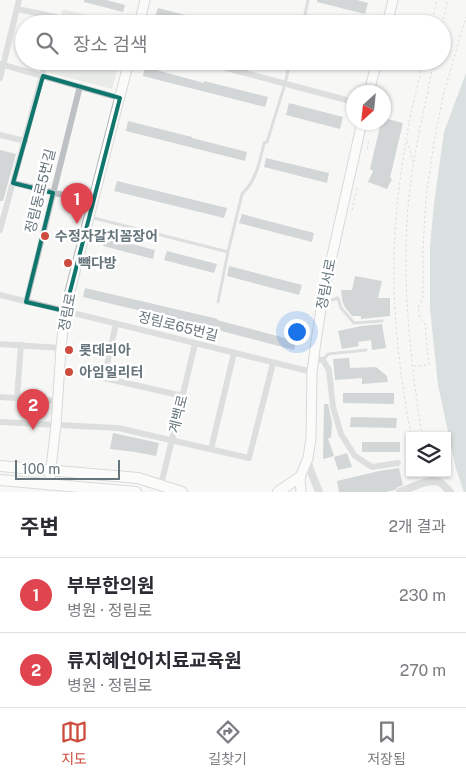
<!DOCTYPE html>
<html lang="ko">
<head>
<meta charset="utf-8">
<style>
	body { margin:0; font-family:"Public Sans","Noto Sans KR",sans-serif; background:#f2f2f3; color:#2b2b33 }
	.controls { position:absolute; right:15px; bottom:15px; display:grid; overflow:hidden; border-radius:0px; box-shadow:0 1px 4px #0004 }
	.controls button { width:45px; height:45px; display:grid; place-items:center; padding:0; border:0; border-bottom:1px solid #e1e1e2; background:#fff; color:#2b2b33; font:25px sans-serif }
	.compass { position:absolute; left:346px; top:85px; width:45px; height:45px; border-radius:50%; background:#fff; box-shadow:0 1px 4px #0004; rotate:207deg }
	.scale { position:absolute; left:15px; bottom:12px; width:105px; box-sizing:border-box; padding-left:5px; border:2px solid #66757c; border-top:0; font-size:14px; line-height:18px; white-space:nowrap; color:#66757c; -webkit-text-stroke:4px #fff; paint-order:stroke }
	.you { position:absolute; left:296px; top:331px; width:18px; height:18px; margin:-12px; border:4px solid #fff; border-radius:50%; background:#1a73e8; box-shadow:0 0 0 8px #1a73e833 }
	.badge { display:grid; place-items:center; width:32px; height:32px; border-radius:50%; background:#ce4c3e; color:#fff; font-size:16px; font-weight:700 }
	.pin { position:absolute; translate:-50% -41px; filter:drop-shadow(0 1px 2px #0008) }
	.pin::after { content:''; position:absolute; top:26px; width:18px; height:15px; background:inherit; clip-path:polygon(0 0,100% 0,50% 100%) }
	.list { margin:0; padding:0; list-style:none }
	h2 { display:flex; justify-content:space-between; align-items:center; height:65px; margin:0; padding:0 20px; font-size:21px }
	h2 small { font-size:16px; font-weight:400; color:#7c7c81 }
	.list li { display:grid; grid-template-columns:32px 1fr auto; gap:15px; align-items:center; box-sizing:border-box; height:75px; padding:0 20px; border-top:1px solid #e1e1e2 }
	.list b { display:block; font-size:19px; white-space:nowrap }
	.list p { margin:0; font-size:16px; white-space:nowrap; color:#7c7c81 }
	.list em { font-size:16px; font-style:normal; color:#7c7c81 }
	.icon { flex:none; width:28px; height:28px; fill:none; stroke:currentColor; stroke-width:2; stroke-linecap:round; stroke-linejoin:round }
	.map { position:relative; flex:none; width:466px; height:492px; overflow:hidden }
	.search { position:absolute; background:#fff; box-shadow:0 1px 4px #0004; left:15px; right:15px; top:15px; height:55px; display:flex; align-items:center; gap:12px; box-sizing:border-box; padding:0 18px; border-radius:28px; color:#7c7c81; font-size:19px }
	.sheet { height:215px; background:#fff }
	nav { display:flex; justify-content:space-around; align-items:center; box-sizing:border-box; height:70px; border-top:1px solid #e1e1e2; background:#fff; font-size:14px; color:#7c7c81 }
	nav a { display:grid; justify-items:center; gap:2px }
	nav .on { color:#ce4c3e }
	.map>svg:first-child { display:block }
</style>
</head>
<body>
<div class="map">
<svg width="466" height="492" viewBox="0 0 466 492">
	<rect width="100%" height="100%" fill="#f7f7f5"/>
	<!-- green -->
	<path fill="#d8dbd4" d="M63 9 120 24H59Z
		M49 61H120L112 89 46 72Z"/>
	<!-- water -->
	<path fill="#b6c2c4" d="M466 73V492H464L456 469 438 385 430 309V247L434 203 444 132Z"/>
	<!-- building -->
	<path fill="#a5adb1" d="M84 0H106L125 5 123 12 84 2Z
		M317 0H357L368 3 365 14 317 2Z
		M158 8 212 22V24H171L154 19Z
		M145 67 204 83V81L268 97 265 107 143 76Z
		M289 103 343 117 340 129 286 115Z
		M384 118 403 123 390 178 392 179 387 189 368 182 373 171 370 169 381 122H384Z
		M128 121 192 137V138L247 152 245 161 126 131Z
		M0 150 16 154 3 201H0Z
		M266 158 329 173 327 183 264 167Z
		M117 181 227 208 224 218 114 191Z
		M242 214 314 233 312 242 239 223Z
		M105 237 155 250 153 259 103 246Z
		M167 251 217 264 214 273 164 260Z
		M229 266 302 285 299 295 227 276Z
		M355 276 382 281 378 298H390V316L361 319V316H352L344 306 342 299 341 290H352Z
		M85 288 218 319 217 320 296 341 294 350 221 331V330L83 297Z
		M382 324 386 348 372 350 371 340 358 342 359 346 342 349 338 331 361 326Z
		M349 358 350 368 376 367 387 376 388 382 362 384V378L335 380 333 359Z
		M343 393H394V404L343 403Z
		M324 404H328L332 422 331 438H328L334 456 323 459Z
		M351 417 397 418 396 428 350 427Z
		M113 433 159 443 156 456 135 452 110 449Z
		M362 442H400V452H362Z
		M347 453 352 467 338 470 334 457Z
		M399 468 403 485 398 487 395 490 386 492H339L337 481 379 471Z"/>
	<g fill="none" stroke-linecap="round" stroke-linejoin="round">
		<!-- secondary casing -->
		<g stroke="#afb6b9" stroke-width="11">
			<path id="secondary" d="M139 24 145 0
				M387 24 393 0
				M369 92 377 61
				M49 485 56 425 61 348 65 311 129 61
				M301 492 300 477 308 458 311 438 312 372 316 341 323 296 362 122"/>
		</g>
		<!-- primary casing -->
		<g stroke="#b1b6b8" stroke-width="12">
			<path id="primary" d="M0 466 138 478 182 492
				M0 480 136 492
				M278 492 300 477"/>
		</g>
		<!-- path -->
		<path stroke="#b7bbbc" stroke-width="1" stroke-dasharray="2.5 2.5" stroke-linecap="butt" d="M431 24 437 0
			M442 24 448 0
			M409 122 423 61
			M409 123C400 174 393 225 394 277 394 330 402 384 411 436
			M407 141 413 161
			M367 149 369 139
			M352 210 358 186
			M414 366 429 365 425 324 420 318 418 308 423 297V250L426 198 434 142 444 92 466 17
			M422 436C410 357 401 276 409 196 414 150 425 106 434 61"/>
		<!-- service -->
		<path stroke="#bdc1c4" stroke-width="3" d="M303 24 308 0
			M90 217 228 252 242 194C256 181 260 161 264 143L267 142 285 84 290 61
			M332 300 338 298 341 308 354 323 382 321
			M218 302 228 252
			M323 360 328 354 366 350"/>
		<!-- minor -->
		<path stroke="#bdc1c4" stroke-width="6" d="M17 9 56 17 55 24
			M200 61 354 102
			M0 64 120 98
			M0 78 19 0
			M0 135 25 141
			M13 183 93 202
			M0 230 46 61
			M0 295 312 372
			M26 302 80 86
			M116 324 104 378 183 396
			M0 344 61 348
			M314 359 323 360 329 370 333 407 341 434 355 456 372 467 398 463
			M0 397 58 401
			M17 398 21 345
			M0 422 118 428 249 458 273 363
			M211 449 234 353
			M161 485 195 344"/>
		<!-- tertiary -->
		<path stroke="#bdc1c4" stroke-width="8" d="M308 458 309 467 319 492
			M400 492C411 488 431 477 441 483 444 485 447 489 450 492"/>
		<!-- secondary -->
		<use href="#secondary" stroke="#fff" stroke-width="9"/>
		<!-- primary -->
		<use href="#primary" stroke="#fff" stroke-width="10"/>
	</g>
	<!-- marked area -->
	<path d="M0 0H466V492H0ZM43 76 120 98 65 311 26 302 53 193 13 183Z" fill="#f7f7f5" fill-opacity=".55" fill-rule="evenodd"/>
	<path fill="none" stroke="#0f766e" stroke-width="4" stroke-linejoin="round" d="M43 76 120 98 65 311 26 302 53 193 13 183Z"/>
	<!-- markers -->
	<g fill="#ce4c3e" stroke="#fff" stroke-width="2">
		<circle cx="45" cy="236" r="5"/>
		<circle cx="68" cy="263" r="5"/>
		<circle cx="69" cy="350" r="5"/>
		<circle cx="69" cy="372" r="5"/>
	</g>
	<g text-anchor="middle" stroke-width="5" stroke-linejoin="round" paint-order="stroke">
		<!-- street labels -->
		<g font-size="14" fill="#66757c" stroke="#fff">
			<text transform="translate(40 191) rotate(-76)" y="5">정림동로5번길</text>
			<text transform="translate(326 284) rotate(-79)" y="5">정림서로</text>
			<text transform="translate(67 312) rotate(-79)" y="5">정림로</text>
			<text transform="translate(178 326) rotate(14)" y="5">정림로65번길</text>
			<text transform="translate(178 414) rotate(-76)" y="5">계백로</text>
		</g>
		<!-- poi labels -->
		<g font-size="14" font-weight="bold" fill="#66757c" stroke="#fff" text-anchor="start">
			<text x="55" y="241">수정자갈치꼼장어</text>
			<text x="78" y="268">빽다방</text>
			<text x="79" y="355">롯데리아</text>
			<text x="79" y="377">아임일리터</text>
		</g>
	</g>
</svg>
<div class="controls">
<button><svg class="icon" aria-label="layers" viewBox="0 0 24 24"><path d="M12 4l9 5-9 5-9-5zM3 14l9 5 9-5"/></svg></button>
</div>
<svg class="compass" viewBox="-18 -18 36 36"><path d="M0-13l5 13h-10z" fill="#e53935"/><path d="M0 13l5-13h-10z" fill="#7c7c81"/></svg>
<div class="scale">100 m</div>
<div class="you"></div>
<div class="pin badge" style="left:77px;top:224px;background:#e0444e">1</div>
<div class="pin badge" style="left:33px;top:430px;background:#e0444e">2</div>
<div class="search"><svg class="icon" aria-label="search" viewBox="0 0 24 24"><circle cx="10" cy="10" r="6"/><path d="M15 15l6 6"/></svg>장소 검색</div>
</div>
<section class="sheet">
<h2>주변<small>2개 결과</small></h2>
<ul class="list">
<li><span class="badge" style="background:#e0444e">1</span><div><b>부부한의원</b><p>병원 · 정림로</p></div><em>230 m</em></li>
<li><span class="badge" style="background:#e0444e">2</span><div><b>류지혜언어치료교육원</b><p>병원 · 정림로</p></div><em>270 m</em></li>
</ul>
</section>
<nav>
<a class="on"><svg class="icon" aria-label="map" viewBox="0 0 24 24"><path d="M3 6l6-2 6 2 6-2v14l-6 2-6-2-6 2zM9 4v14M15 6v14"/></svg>지도</a>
<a><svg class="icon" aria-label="directions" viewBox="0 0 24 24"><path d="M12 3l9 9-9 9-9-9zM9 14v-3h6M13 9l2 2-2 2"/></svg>길찾기</a>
<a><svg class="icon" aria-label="saved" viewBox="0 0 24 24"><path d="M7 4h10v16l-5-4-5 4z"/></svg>저장됨</a>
</nav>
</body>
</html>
